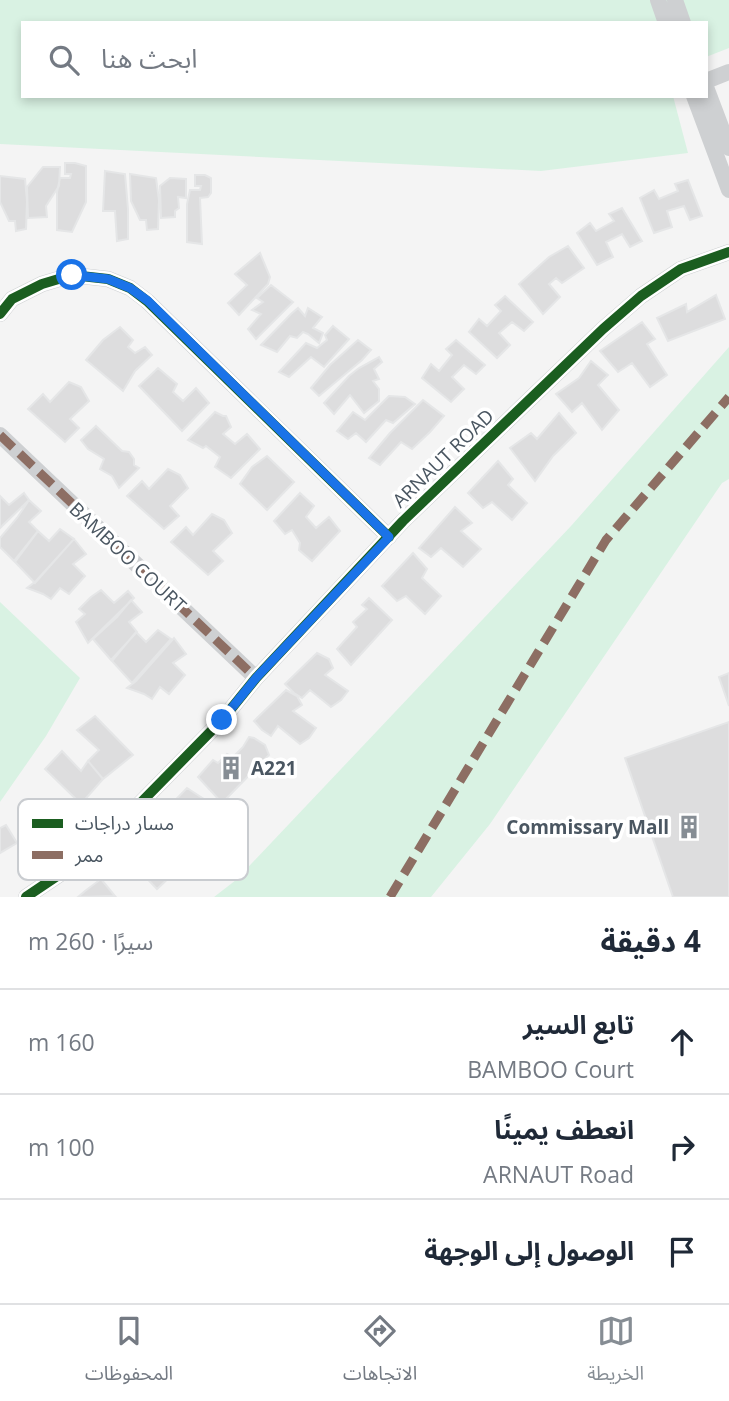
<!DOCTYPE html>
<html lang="ar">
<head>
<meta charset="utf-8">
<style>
	body { margin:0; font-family:"Open Sans","Noto Sans Arabic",sans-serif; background:#f2f2f3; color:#1f2937; direction:rtl }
	.stop { position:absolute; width:21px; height:21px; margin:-16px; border:5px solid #1a73e8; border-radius:50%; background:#fff }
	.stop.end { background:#1a73e8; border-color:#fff; box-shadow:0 2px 7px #0008 }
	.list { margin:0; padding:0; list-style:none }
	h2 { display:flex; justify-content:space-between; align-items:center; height:91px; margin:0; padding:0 28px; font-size:30px }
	h2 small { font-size:23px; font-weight:400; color:#747a83 }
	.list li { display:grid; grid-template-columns:46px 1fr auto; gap:21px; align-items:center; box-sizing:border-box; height:105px; padding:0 28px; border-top:2px solid #e0e1e3 }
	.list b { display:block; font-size:26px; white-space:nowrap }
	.list p { margin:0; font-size:23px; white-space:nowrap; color:#747a83 }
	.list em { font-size:23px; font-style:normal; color:#747a83 }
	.icon { flex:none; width:38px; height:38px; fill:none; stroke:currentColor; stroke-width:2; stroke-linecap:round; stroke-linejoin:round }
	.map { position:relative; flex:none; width:729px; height:897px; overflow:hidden; direction:ltr }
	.search { position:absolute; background:#fff; box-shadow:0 4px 10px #0003; left:21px; right:21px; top:21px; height:77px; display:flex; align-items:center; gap:18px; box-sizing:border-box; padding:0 24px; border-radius:0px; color:#747a83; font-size:26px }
	.sheet { height:406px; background:#fff }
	nav { display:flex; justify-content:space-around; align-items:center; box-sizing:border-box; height:98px; border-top:2px solid #e0e1e3; background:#fff; font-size:19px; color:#747a83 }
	nav a { display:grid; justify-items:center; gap:4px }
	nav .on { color:#868d94 }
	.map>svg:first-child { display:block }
</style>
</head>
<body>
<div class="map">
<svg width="729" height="897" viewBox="0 0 729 897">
	<rect width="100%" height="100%" fill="#f4f4f4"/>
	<!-- green -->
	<path fill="#d9f2e3" d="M0 0H729V48L706 57V23H23V96H673L688 153 541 171 0 144Z
		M729 347V479L722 483 490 824 431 897H214L236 880 571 526Z
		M0 602 80 678 46 736 0 802Z"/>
	<!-- building -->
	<path fill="#ddddde" stroke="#e5e6e7" stroke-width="2" d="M65 163H75L86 166V202L72 232 57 230V192L60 178H70L71 174H65Z
		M43 167H60L59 186 46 206 47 217 28 218 27 187Z
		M105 171 125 174 128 209V239L117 241 115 211H103Z
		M130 174 156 178 159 200 158 229 147 230 146 220H140L131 201Z
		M195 175H205L211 178V193L208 197 200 198 202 244 187 242V204L190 190H200L201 186H195Z
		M0 176 25 179 27 201 26 229 16 231 15 221H9L0 202Z
		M170 178 186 179V198L178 197 179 208 175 211V217L161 218 160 186Z
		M688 180 702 216 690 220 684 206 667 211 672 227 654 233 640 198 654 190 659 199 678 191 675 184Z
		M622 208 642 241 630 247 622 234 606 242 613 257 597 265 577 233 590 223 596 231 614 221 609 214Z
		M568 246 584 268 562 283 556 278 549 284 560 297 543 314 519 284 549 257Z
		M260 253 270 277 268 284 239 315 228 303 247 285 235 274Z
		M271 285 293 302 256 339 248 329 261 314 252 310 263 302 257 298Z
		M716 295 725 319 668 341 657 318 686 304 687 312Z
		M505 296 533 322 524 331 512 322 499 333 510 345 497 358 469 332 479 319 487 326 501 311 495 305Z
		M298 308 305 316 308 308 322 317 313 328 323 333 319 343 308 334 303 332 297 338 290 336 277 352 261 345 291 314Z
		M642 322 655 339 647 344 667 375 650 387 632 363 618 372 600 351Z
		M333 326 349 339 324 367 311 357 289 377 279 372 306 343 317 348 327 340 325 335Z
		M120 327 133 340 128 347 135 353 145 347 152 355 135 371 123 391 86 360 103 340Z
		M358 340 371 350 362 360 319 396 311 388 330 365Z
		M456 340 485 365 476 374 464 365 452 377 464 389 451 402 422 378 431 364 439 371 452 355 446 349Z
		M379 357 382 362 374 369 379 379 373 381 379 389V401L364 413 350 395 334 414 324 403 349 376 359 368Z
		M591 361 608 375 598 385 619 410 602 430 582 403 572 412 556 394 579 378Z
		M158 368 177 384 173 392 183 401 196 388 209 403 182 431 139 386Z
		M69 382 81 387 89 401 70 419 79 428 65 442 28 409 43 394 50 402Z
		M389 396 405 397 415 404 393 423 386 420 366 442 356 433 348 439 337 431 353 412 365 420Z
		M423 400 444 416 430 432 412 449 401 442 380 465 369 458 390 433Z
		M215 412 223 416H226L231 427 223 434 235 444 247 434 260 449 231 478 215 467 220 457 206 446 203 448 188 440Z
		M559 413 576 433 553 456 535 481 510 448 531 433 537 439Z
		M96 426 122 451 129 452 134 459V465L139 468 119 488 112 476 100 469 104 459 88 449 81 440Z
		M267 456 294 482 267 510 240 484 252 467Z
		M498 461 513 479 508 485 527 503 512 520 492 502 483 508 468 493Z
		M168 469 180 475 188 488 170 506 179 516 164 529 127 496 142 481 149 489Z
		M24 493 29 500 0 528V496L9 505Z
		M300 493 314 506 306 517 316 528 329 517 340 531 312 561 299 550 300 543 292 530 285 534 274 521Z
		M29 500 41 511 29 522 38 531 15 562 0 547V538L17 518Z
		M455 507 472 523 461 531 481 549 463 567 441 548 431 557 419 548Z
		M212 514 224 520 232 533 213 551 223 561 208 575 171 542 186 527 193 535Z
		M60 529 74 539 35 583 14 561 38 531 49 541Z
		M74 539 86 554 73 564 85 576 69 594 60 588 51 599 43 594 27 588 36 581Z
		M413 553 427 569 422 578 441 596 425 614 406 596 397 601 382 586Z
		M101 590 114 603 128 591 134 598 88 643 76 622 85 614 79 609 91 597Z
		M369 598 392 620 351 665 337 649 357 627 353 622 367 609 362 605Z
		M131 600 142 612 129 622 137 632 111 660 93 639 117 617Z
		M158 630 171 639 132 683 112 661 136 632 146 642Z
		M174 638 186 654 173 663 185 675 169 694 160 687 152 699 144 694 127 688 136 681Z
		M317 653 329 659 333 668 325 675 348 691 341 700 331 707 310 690 302 698 294 693 285 684Z
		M729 673V706L719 677Z
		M286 690 297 696 302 705 293 711 316 728 309 738 300 744 278 726 271 736 262 730 254 721Z
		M95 716 133 755 103 779 88 761 99 750 77 730Z
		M729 722V897H673L625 758Z
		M249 737 254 738 265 745 269 755 222 803 198 777 213 760 218 763 227 754 233 757 243 747Z
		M62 751 81 771 88 761 103 779 81 804 45 769Z
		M187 788 207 801 199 807 222 830 211 841 185 829 172 840 153 823Z
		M6 825 17 843 0 853V828Z
		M144 833 160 845 152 855 173 874 157 889 138 869 127 877 115 859Z
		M101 879 115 896 78 897 85 891Z"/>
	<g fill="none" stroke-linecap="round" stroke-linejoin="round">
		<!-- minor -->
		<path stroke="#ced0d2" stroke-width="16" d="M658 0 666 23
			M675 0 683 23
			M706 81 729 72
			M706 87 729 148
			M694 96 729 190
			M0 314 12 299 42 284 72 275 108 279 130 288 147 301 389 537
			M0 435 256 678
			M26 897 63 872 113 831 222 720 256 678 403 521 603 329 641 296 681 269 729 252"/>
		<!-- quiet -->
		<path stroke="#8d6e63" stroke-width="9" stroke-dasharray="18 9" stroke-linecap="butt" d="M0 435 256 678
			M390 897 606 540 729 397"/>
		<!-- cycleway casing -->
		<g stroke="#fff" stroke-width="15">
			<path id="cycleway" d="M0 314 12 299 42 284 72 275 108 279 130 288 147 301 389 537
				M26 897 63 872 113 831 222 720 256 678 403 521 603 329 641 296 681 269 729 252"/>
		</g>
		<!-- cycleway -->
		<use href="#cycleway" stroke="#1b5e20" stroke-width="10"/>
	</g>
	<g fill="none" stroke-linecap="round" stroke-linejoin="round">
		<!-- route -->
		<path stroke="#1a73e8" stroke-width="9" d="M72 275 108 279 130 288 148 301 389 537 256 678 222 720"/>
	</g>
	<!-- icons -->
	<defs>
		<g id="building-bare" transform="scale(1.89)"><path d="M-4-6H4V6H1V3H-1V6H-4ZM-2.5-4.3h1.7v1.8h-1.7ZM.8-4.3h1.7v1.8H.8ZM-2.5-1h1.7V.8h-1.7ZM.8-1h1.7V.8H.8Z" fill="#868d94" stroke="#fff" stroke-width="2.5" paint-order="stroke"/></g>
	</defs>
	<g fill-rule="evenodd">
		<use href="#building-bare" x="231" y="768"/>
		<use href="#building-bare" x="689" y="827"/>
	</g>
	<g text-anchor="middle" stroke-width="7" stroke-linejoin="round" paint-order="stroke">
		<!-- street labels -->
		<g font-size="19" fill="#4a5661" stroke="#fff">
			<text transform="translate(443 458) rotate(-44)" y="7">ARNAUT ROAD</text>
			<text transform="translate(128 557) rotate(43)" y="7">BAMBOO COURT</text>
		</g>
		<!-- poi labels -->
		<g font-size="19" font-weight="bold" fill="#4a5661" stroke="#fff" text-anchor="start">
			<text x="251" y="775">A221</text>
			<text x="669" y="834" text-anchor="end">Commissary Mall</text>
		</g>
	</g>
	<!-- legend -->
	<rect x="18" y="799" width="230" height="81" rx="10" fill="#fff" stroke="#c9ccd0" stroke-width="2"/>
	<rect x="32" y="819" width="31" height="9" fill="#1b5e20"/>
	<rect x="32" y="851" width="31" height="8" fill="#8d6e63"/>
	<g font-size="19" fill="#4a5661">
		<text x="75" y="830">مسار دراجات</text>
		<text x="75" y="862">ممر</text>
	</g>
</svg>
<div class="stop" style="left:72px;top:275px"></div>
<div class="stop end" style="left:222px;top:720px"></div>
<div class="search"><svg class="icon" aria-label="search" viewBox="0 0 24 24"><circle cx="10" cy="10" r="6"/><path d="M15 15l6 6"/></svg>ابحث هنا</div>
</div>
<section class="sheet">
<h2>4 دقيقة<small>سيرًا · 260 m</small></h2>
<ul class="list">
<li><svg class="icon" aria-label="ahead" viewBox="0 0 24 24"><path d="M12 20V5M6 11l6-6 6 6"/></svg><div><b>تابع السير</b><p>BAMBOO Court</p></div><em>160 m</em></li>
<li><svg class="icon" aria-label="right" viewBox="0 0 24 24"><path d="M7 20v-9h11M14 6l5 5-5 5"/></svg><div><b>انعطف يمينًا</b><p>ARNAUT Road</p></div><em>100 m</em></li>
<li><svg class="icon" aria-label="arrive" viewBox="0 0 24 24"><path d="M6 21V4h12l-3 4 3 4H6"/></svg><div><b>الوصول إلى الوجهة</b></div></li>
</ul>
</section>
<nav>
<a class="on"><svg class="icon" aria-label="map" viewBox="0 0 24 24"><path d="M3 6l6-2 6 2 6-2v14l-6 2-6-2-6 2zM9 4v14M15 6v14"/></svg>الخريطة</a>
<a><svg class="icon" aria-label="directions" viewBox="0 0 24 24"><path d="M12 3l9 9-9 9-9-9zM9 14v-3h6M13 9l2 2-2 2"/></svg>الاتجاهات</a>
<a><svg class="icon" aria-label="saved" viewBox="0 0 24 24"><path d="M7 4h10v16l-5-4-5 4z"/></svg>المحفوظات</a>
</nav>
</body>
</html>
